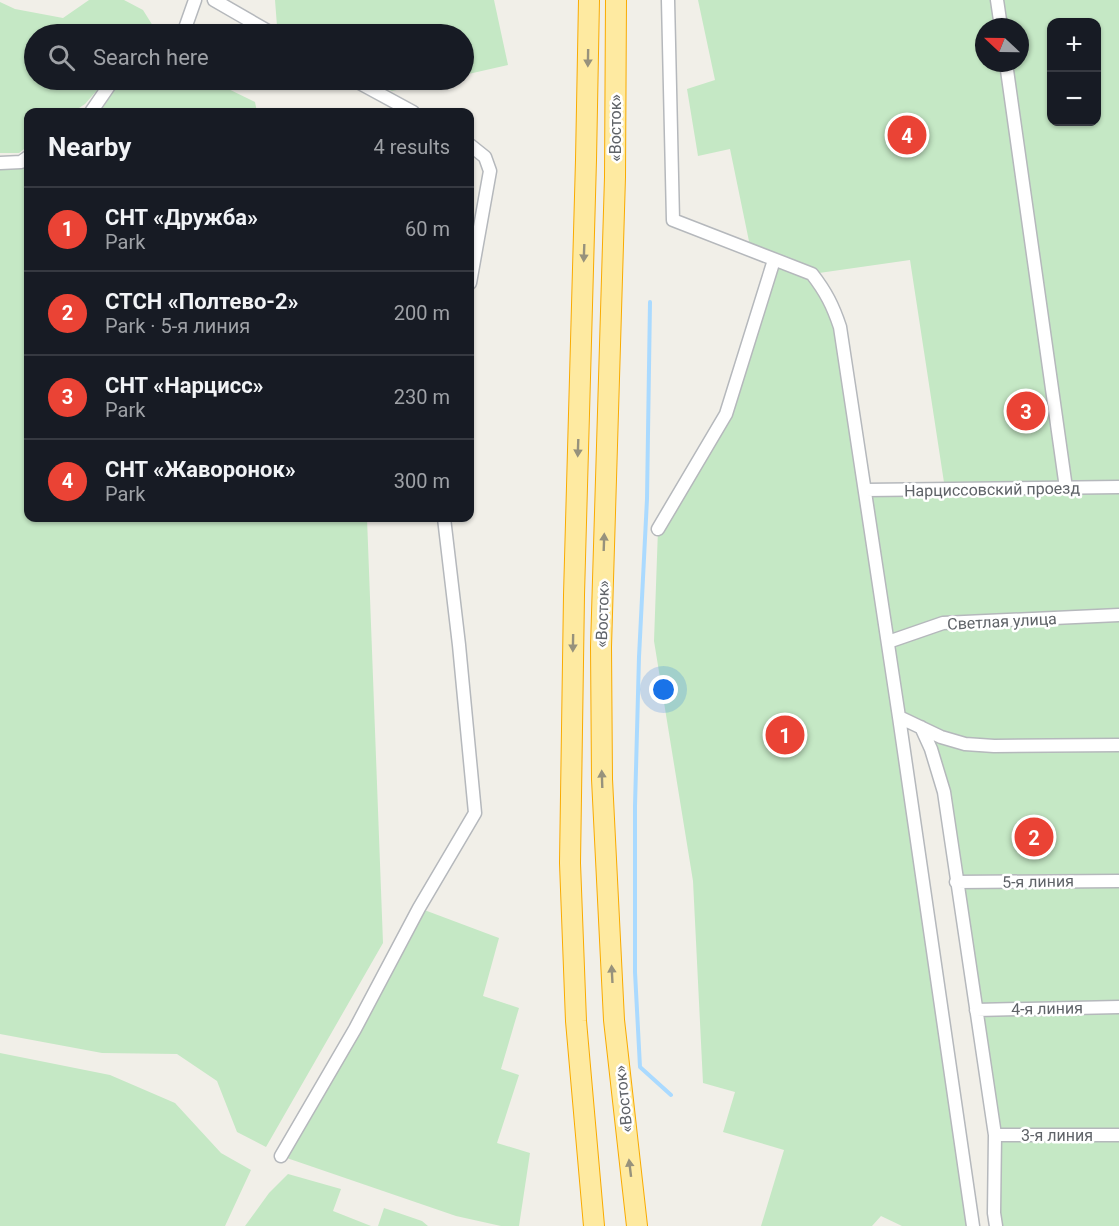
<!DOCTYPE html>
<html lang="en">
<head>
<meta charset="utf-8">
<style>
	body { margin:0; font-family:Roboto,sans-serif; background:#242831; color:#f1f3f6 }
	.controls { position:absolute; right:18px; top:18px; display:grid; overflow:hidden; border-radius:12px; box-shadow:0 2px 4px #0004 }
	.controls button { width:54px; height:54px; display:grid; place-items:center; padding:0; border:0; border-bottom:2px solid #363941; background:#171b24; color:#f1f3f6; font:30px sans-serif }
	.compass { position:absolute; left:975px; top:18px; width:54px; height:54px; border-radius:50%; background:#171b24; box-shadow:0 2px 4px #0004; rotate:292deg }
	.you { position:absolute; left:664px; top:690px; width:21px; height:21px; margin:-15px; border:4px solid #fff; border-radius:50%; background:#1a73e8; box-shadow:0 0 0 9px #1a73e833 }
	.badge { display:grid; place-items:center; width:39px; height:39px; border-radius:50%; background:#ea4335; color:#fff; font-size:20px; font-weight:700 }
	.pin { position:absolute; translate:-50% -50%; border:3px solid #fff; box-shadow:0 2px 6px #0006 }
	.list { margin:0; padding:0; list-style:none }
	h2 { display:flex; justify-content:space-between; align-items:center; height:78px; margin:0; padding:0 24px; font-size:26px }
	h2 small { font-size:20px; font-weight:400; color:#9ea1a6 }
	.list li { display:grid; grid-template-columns:39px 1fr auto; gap:18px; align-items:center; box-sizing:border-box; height:84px; padding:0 24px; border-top:2px solid #363941 }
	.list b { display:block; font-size:22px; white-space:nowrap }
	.list p { margin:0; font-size:20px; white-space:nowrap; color:#9ea1a6 }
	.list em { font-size:20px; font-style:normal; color:#9ea1a6 }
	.icon { flex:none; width:33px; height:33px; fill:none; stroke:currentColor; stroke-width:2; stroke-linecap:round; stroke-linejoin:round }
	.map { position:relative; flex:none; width:1119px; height:1226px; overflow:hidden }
	.search { position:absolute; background:#171b24; box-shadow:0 2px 4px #0004; left:24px; top:24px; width:450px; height:66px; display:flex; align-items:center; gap:15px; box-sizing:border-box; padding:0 21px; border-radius:33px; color:#9ea1a6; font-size:22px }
	.panel { position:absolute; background:#171b24; box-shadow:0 2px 4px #0004; left:24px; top:108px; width:450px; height:414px; border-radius:12px }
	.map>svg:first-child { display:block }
</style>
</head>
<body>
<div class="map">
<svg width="1119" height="1226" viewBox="0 0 1119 1226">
	<rect width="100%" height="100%" fill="#f1efe8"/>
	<!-- green -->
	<path fill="#c5e8c5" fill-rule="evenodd" d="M89 0H124L143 10 158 34H34V80H106L85 104 73 112H28V146L19 153H0V2L15 9 63 18Z
		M275 0H494L508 65 464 75V34H292L277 26Z
		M698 0H1119V1226H996L995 1135 944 792 921 728 900 717 973 1226H902L881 1216 872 1226H761L784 1150 723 1132 735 1092 703 1083 693 881 654 641 658 529 726 414 774 260 751 251 730 149 698 156 687 89 715 80ZM1052 22H1096V122H1052ZM984 27H1020V63H984ZM910 260 945 489 865 490 832 304 812 274Z
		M125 80H210L255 102 257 112H100L115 89Z
		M371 80H444L392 91Z
		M28 164V518H367L383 943 266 1147 237 1132 217 1081 177 1054 102 1053 0 1034V168L21 169Z
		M419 908 499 938 483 996 519 1008 501 1069 519 1075 497 1143 530 1153 519 1226H501L456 1216 281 1156Z
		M0 1053 110 1075 175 1103 221 1153 251 1170 225 1226H0Z
		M288 1174 341 1189 333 1211 371 1226H245L269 1193Z
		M384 1208 422 1221 428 1226H378Z"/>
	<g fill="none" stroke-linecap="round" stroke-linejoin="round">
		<!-- stream -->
		<path stroke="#aadaff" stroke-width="4" d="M650 302 647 499 639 657 635 806V972L640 1067 671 1095"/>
		<!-- minor casing -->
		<g stroke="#b5b8bc" stroke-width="15">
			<path id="minor" d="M214 0 273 34
				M668 0 673 220 812 274C826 292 833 306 840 327L899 717 973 1226
				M997 0 1001 27
				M183 34 195 0
				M1006 63 1066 488
				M354 80 413 112
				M91 112 113 80
				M470 145 485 157 490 171 470 283
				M0 163 21 162 28 157
				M865 490 1119 487
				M658 529 726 414 774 260
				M888 642 943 623 1119 615
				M899 717 941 737 965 744 994 746 1119 745
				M921 727 931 749 944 792 995 1135 994 1213 996 1226
				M956 882 1119 881
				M976 1010 1119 1007
				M995 1135H1119
				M281 1156 355 1029 419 908 475 813 459 645 444 518"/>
		</g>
		<!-- trunk casing -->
		<g stroke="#f9ab00" stroke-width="22">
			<path id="trunk" d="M589 0 586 160 574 595 570 863 576 1021 594 1226
				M616 0 615 177 601 647 602 779 614 1020 637 1226"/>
		</g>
		<!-- minor -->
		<use href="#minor" stroke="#fff" stroke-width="12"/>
		<!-- trunk -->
		<use href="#trunk" stroke="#feeaa1" stroke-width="20"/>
	</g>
	<!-- one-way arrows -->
	<defs><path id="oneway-solid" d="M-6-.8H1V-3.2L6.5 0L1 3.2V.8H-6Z" transform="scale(1.5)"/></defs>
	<g fill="#97927c">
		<use href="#oneway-solid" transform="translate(588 58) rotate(91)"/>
		<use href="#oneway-solid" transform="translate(584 253) rotate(92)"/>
		<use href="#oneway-solid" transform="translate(578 448) rotate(92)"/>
		<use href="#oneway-solid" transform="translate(604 542) rotate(-88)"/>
		<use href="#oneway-solid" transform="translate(573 643) rotate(91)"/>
		<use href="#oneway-solid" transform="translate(602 779) rotate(-92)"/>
		<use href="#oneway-solid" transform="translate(612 974) rotate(-93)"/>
		<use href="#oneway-solid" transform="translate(630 1168) rotate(-97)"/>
	</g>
	<g text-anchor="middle" stroke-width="5" stroke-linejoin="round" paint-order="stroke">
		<!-- street labels -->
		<g font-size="16" fill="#5f6368" stroke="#fff">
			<text transform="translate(615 128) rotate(-90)" y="6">«Восток»</text>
			<text transform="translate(992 489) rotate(-1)" y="6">Нарциссовский проезд</text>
			<text transform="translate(602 614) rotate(-88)" y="6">«Восток»</text>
			<text transform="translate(1002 621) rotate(-3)" y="6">Светлая улица</text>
			<text transform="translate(1038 881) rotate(-1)" y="6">5-я линия</text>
			<text transform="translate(1047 1008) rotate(-1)" y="6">4-я линия</text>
			<text transform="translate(623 1099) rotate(-96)" y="6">«Восток»</text>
			<text x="1057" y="1141">3-я линия</text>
		</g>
	</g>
</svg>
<div class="controls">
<button>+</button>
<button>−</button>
</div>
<svg class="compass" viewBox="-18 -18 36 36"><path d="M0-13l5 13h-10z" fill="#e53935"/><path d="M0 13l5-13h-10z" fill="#9ea1a6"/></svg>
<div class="you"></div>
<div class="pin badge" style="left:785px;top:735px">1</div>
<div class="pin badge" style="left:1034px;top:837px">2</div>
<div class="pin badge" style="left:1026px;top:411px">3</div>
<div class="pin badge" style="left:907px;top:135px">4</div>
<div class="search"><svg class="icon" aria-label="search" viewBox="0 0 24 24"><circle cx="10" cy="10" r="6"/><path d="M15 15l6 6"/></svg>Search here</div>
<section class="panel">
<h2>Nearby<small>4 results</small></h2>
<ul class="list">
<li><span class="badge">1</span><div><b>СНТ «Дружба»</b><p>Park</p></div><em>60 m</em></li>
<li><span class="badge">2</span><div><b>СТСН «Полтево-2»</b><p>Park · 5-я линия</p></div><em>200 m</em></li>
<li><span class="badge">3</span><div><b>СНТ «Нарцисс»</b><p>Park</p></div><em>230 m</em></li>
<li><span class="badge">4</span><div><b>СНТ «Жаворонок»</b><p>Park</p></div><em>300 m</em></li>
</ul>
</section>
</div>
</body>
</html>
